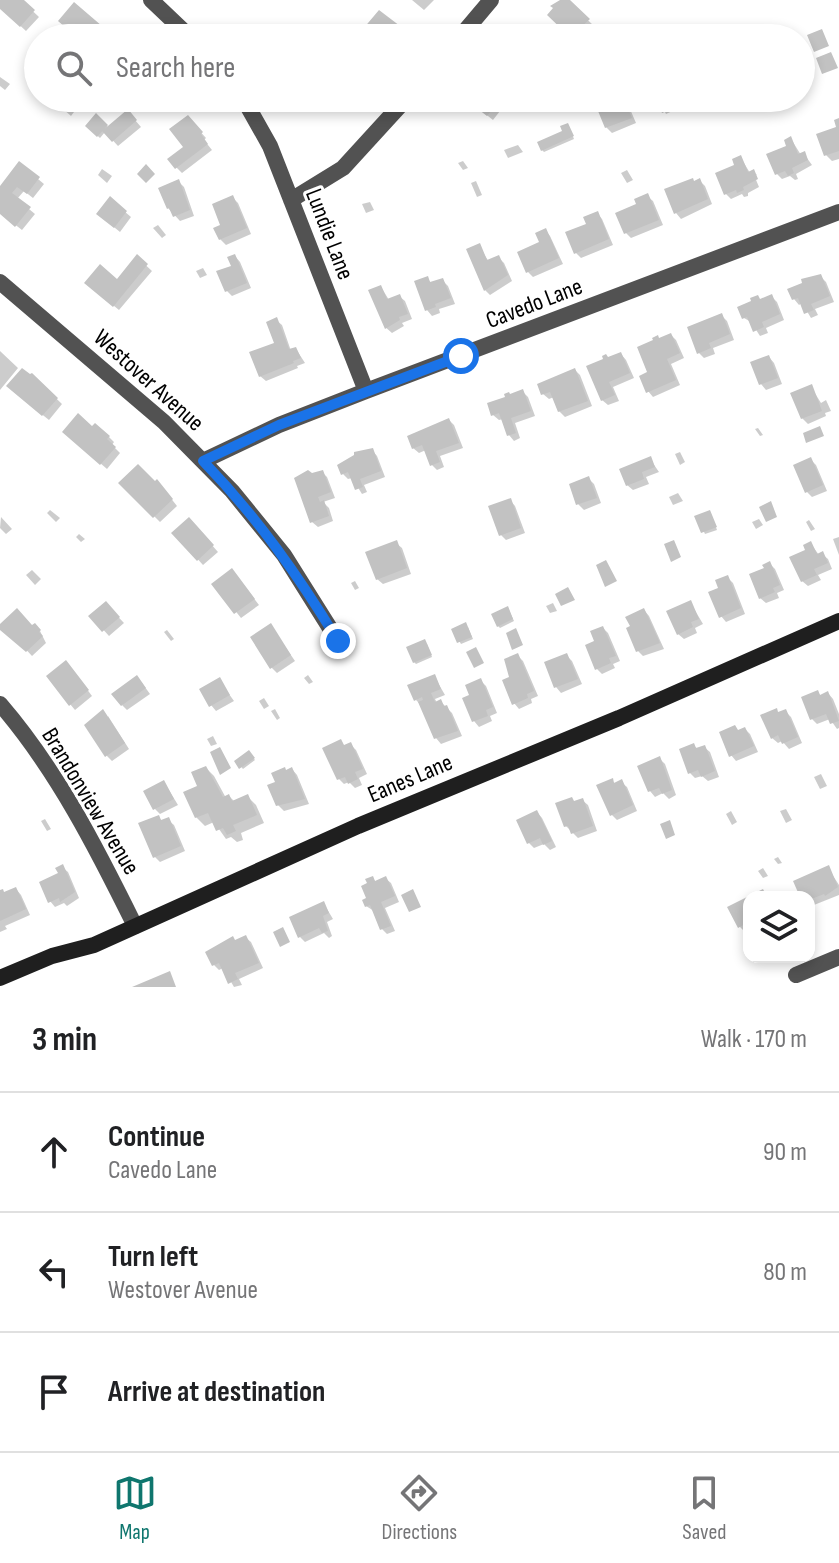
<!DOCTYPE html>
<html lang="en">
<head>
<meta charset="utf-8">
<style>
	body { margin:0; font-family:"Sofia Sans Condensed",sans-serif; background:#f2f2f2; color:#202124 }
	.controls { position:absolute; right:24px; bottom:24px; display:grid; overflow:hidden; border-radius:16px; box-shadow:0 4px 12px #0003 }
	.controls button { width:72px; height:72px; display:grid; place-items:center; padding:0; border:0; border-bottom:2px solid #e0e0e0; background:#fff; color:#202124; font:40px sans-serif }
	.stop { position:absolute; width:24px; height:24px; margin:-18px; border:6px solid #1a73e8; border-radius:50%; background:#fff }
	.stop.end { background:#1a73e8; border-color:#fff; box-shadow:0 2px 8px #0008 }
	.list { margin:0; padding:0; list-style:none }
	h2 { display:flex; justify-content:space-between; align-items:center; height:104px; margin:0; padding:0 32px; font-size:34px }
	h2 small { font-size:26px; font-weight:400; color:#757577 }
	.list li { display:grid; grid-template-columns:52px 1fr auto; gap:24px; align-items:center; box-sizing:border-box; height:120px; padding:0 32px; border-top:2px solid #e0e0e0 }
	.list b { display:block; font-size:30px; white-space:nowrap }
	.list p { margin:0; font-size:26px; white-space:nowrap; color:#757577 }
	.list em { font-size:26px; font-style:normal; color:#757577 }
	.icon { flex:none; width:44px; height:44px; fill:none; stroke:currentColor; stroke-width:2; stroke-linecap:round; stroke-linejoin:round }
	.map { position:relative; flex:none; width:839px; height:987px; overflow:hidden }
	.search { position:absolute; background:#fff; box-shadow:0 4px 12px #0003; left:24px; right:24px; top:24px; height:88px; display:flex; align-items:center; gap:20px; box-sizing:border-box; padding:0 28px; border-radius:44px; color:#757577; font-size:30px }
	.sheet { height:464px; background:#fff }
	nav { display:flex; justify-content:space-around; align-items:center; box-sizing:border-box; height:112px; border-top:2px solid #e0e0e0; background:#fff; font-size:22px; color:#757577 }
	nav a { display:grid; justify-items:center; gap:4px }
	nav .on { color:#0f766e }
	.map>svg:first-child { display:block }
</style>
</head>
<body>
<div class="map">
<svg width="839" height="987" viewBox="0 0 839 987">
	<rect width="100%" height="100%" fill="#fff"/>
	<!-- shadow -->
	<path fill="#0003" d="M3 0H21L39 17 26 31 0 7Z
		M412 0H434L424 10Z
		M563 0H567L594 26 580 38H574L549 15Z
		M398 28 404 33 399 38H362Z
		M259 32 265 38H256L254 36Z
		M0 77 10 84 5 90 0 86Z
		M130 98H145L140 103 138 100 135 103Z
		M335 98H347L342 104Z
		M476 98H503L507 102 493 120 478 108Z
		M658 98H675L679 108 666 114Z
		M624 103 630 109 636 123 612 133 606 127Z
		M65 105 74 112 71 116 62 108Z
		M128 112 141 127 118 146 105 132 100 138 87 126 96 116 109 128Z
		M188 118 206 138 204 140 212 150 182 173 176 167 186 148Z
		M839 120V159L832 161 826 155 839 128Z
		M569 127 574 139 544 152 542 150Z
		M791 139 801 155 804 154 812 165 796 174 798 179 795 180 790 176 782 179 777 174Z
		M518 145 523 152 508 158 504 150Z
		M741 158 750 173 753 172 757 175H754L759 187 748 193V196L744 197 742 194 731 199 725 193Z
		M463 161 468 168 463 170 458 163Z
		M20 164 44 184 33 198 24 191 17 199 35 214 22 230 0 213V189Z
		M102 169 112 176 107 183 98 175Z
		M627 170 633 180 627 183 621 173Z
		M476 181 482 195 477 197 471 183Z
		M700 181 705 186 712 204 681 219 676 213 695 183Z
		M179 182 184 187 194 216 180 221 168 208Z
		M647 196 653 201 663 225 631 238 626 233 638 205Z
		M233 198 238 203 251 234 226 245 220 239Z
		M110 199 131 217 120 232 104 219Z
		M370 202 374 210 366 213 362 204Z
		M597 213 602 219 613 245 581 258 576 253 588 225Z
		M158 225 166 235 162 238 153 228Z
		M545 230 550 236 563 264 533 277 528 272Z
		M479 246 489 262 499 258 504 263 512 281 490 295 485 290Z
		M235 256 240 262 251 288 232 296 227 291Z
		M137 257 152 271 119 310 92 288 117 281Z
		M203 268 207 275 200 278 196 271Z
		M821 277 826 282 834 302 815 309 818 315 811 318 802 303 799 305 794 299Z
		M427 278 432 284 442 280 448 286 455 304 439 309 440 313 432 316 427 310Z
		M381 287 389 300 399 296 405 301 412 319 402 323 404 326 392 333 384 326Z
		M771 296 777 302 784 320 766 328 768 333 760 336 751 322 744 318 761 300Z
		M721 315 727 321 734 340 713 348 715 354 704 358 699 353Z
		M276 320 282 325 291 351 296 349 305 363 297 366 298 368 266 381 260 376 276 344Z
		M671 335 676 340 684 358 671 364 680 385 653 397 648 391 650 373 660 340Z
		M0 351 18 368 0 390Z
		M621 354 626 360 634 378 613 387 619 401 608 405 602 400 609 359Z
		M769 357 774 363 782 384 766 390 761 384Z
		M575 370 580 375 592 406 565 417 559 411 554 397 549 399 543 394Z
		M32 375 62 404 49 420 14 392Z
		M811 387 821 403 826 400 831 411 825 413 826 416 808 424 802 418Z
		M523 392 528 397 535 416 515 423 520 438 514 441 509 435 503 419 499 420 493 415 510 396Z
		M449 420 454 425 463 448 440 456 444 467 437 470 432 465 426 450 419 453 413 448Z
		M758 428 763 435 760 436 755 429Z
		M92 429 109 437 114 442 112 445 120 453 107 469 70 437Z
		M372 450 377 456 385 477 364 485 367 492 362 494 352 478 348 479 343 474Z
		M680 452 685 462 680 465 675 454Z
		M650 459 659 472 646 477 649 484 633 490 627 485Z
		M810 459 816 465 827 491 812 497 807 492Z
		M322 472 327 477 335 498 323 502 329 508 333 521 318 527 312 522Z
		M589 479 594 484 601 503 584 510 578 504Z
		M121 483 162 487 177 506 160 522Z
		M678 493 683 501 673 505 669 497Z
		M510 500 515 506 525 533 506 540 501 535Z
		M50 510 60 518 56 522 47 513Z
		M711 514 717 530 705 534 697 517Z
		M1 517 12 529 6 534 0 528Z
		M189 519 218 552 203 565 174 533Z
		M759 519 763 525 756 529 752 522Z
		M809 520 815 529 811 531 806 522Z
		M79 534 85 539 81 542 76 537Z
		M839 537V555L833 539Z
		M396 543 402 548 411 574 383 584 377 579Z
		M811 544 819 555 822 554 828 559 832 569 818 575 821 580 808 586 802 581 807 551Z
		M770 564 775 569 784 590 777 593 779 598 766 603 760 598 766 569Z
		M32 570 41 579 35 585 26 575Z
		M237 576 259 605 241 618 214 584Z
		M727 577 733 583 745 614 726 622 721 616V589Z
		M355 581 359 588 355 590 351 583Z
		M690 602 703 624 695 628 697 633 684 639 678 634Z
		M553 603 557 611 550 613 546 606Z
		M106 604 124 623 109 636 91 616Z
		M509 610 514 621 500 628 498 626Z
		M644 610 649 616 664 649 643 656 638 651Z
		M271 626 295 661 277 673 271 667Z
		M468 627 473 639 461 644 453 630Z
		M33 628 40 631 46 643 32 656 19 642Z
		M603 628 608 633 620 661 613 664 615 668 602 674 597 669 596 642Z
		M167 630 174 639 171 641 164 632Z
		M427 644 432 657 416 664 414 662Z
		M517 655 523 661 538 696 531 699 532 703 519 709 514 703 512 678Z
		M566 655 572 661 582 684 561 693 556 687Z
		M71 668 92 696 75 710 70 704Z
		M308 675 313 682 309 684 304 678Z
		M434 676 445 695 435 699 437 703 441 702 452 713 462 736 441 744 436 738 422 706 416 700Z
		M219 680 234 701 216 711 211 705Z
		M481 681 486 686 497 713 490 716 492 721 479 727 474 721 472 696Z
		M142 683 150 694 127 710 122 705Z
		M817 692 821 696 828 693 833 699 839 714V728L837 729 830 719 817 724 812 719Z
		M264 698 269 706 264 709 259 701Z
		M275 709 280 718 277 720 271 711Z
		M785 711 791 717 802 743 789 749 782 741 778 743 772 738 780 714Z
		M108 716 129 749 112 761 107 756Z
		M745 729 750 734 758 752 736 761 731 755 739 731Z
		M213 736 217 744 211 746 207 739Z
		M350 744 356 750 367 774 359 778 362 785 355 788 349 782 344 784 339 779Z
		M694 746 698 749 704 747 710 752 719 777 708 781 702 776 695 778 690 773Z
		M249 753 255 760 243 769 236 761Z
		M660 759 665 764 676 795 669 799 663 793 655 797 650 791Z
		M206 768 214 776 226 798 229 796 235 802 247 796 256 805 264 823 241 833 243 840 237 842 231 837 226 839 214 822 205 826 196 817 200 787Z
		M292 769 297 775 309 804 284 811 278 805Z
		M821 774 827 786 820 789 814 777Z
		M612 781 616 784 621 782 627 787 637 811 617 820 611 814Z
		M164 782 178 805 160 814 155 809Z
		M582 800 588 805 597 831 578 838 566 826 575 802Z
		M786 809 792 820 786 823 780 811Z
		M731 811 737 822 732 825 726 814Z
		M537 812 542 818 556 847 550 850 544 844 534 848 529 843Z
		M158 817 163 822 168 820 174 825 185 851 160 862 155 857Z
		M45 819 51 829 47 831 41 821Z
		M778 857 782 863 778 864 774 859Z
		M62 867 68 872 79 898 67 906 64 903 55 907 50 901Z
		M763 868 768 876 763 878 758 871Z
		M828 868 839 885V895L809 907V897H802Z
		M372 878 376 882 385 878 391 883 399 902 385 908 395 931 387 934 382 929 374 911 366 906Z
		M16 889 21 895 30 915 5 926 7 929 0 932V892L5 894Z
		M749 898V930L745 932 740 927Z
		M324 904 333 919 327 922 332 936 329 938 324 933 305 942 300 937Z
		M245 937 251 942 263 968 239 979 242 985 234 987 223 968 219 970 214 965 236 941Z"/>
	<!-- building -->
	<path fill="#c2c2c2" d="M0 0H24L35 10 20 27 0 9Z
		M560 0H570L590 19 570 37 547 15 553 8 550 6Z
		M74 2 109 32 104 38H71L74 35 58 21Z
		M379 10 400 26 390 38H359L357 36Z
		M822 29 829 46 814 52 807 35Z
		M831 52 838 68 822 74 816 58Z
		M473 98H502L487 116 470 103Z
		M656 98H675L679 106 662 113Z
		M625 101 632 118 605 128 598 111Z
		M128 109 137 120 112 142 102 131Z
		M96 113 108 125 97 137 85 126Z
		M188 115 203 132 201 134 208 144 175 169 167 159 183 147 169 129Z
		M839 118V151L824 156 816 134 836 127 834 120Z
		M568 123 574 136 541 151 537 142 562 131 560 126Z
		M791 136 798 154 805 151 808 160 792 168 794 173 788 176 785 171 775 175 766 154 786 146 784 140Z
		M741 155 748 172 754 169 758 179 743 187 744 190 737 193 736 190 724 195 715 173 734 165 732 159Z
		M19 161 40 177 27 194 17 187 12 193 31 207 15 227 0 214V186Z
		M146 164 155 174 146 183 137 174Z
		M693 178 694 181 700 178 708 199 674 214 664 189Z
		M179 179 190 210 173 217 169 208 167 209 158 188Z
		M648 193 659 220 624 234 615 213 636 204 634 199Z
		M233 195 247 228 219 240 213 228 220 225 212 204Z
		M110 196 127 211 114 228 96 214Z
		M598 211 609 239 574 254 565 232 586 224 583 217Z
		M546 228 559 258 526 273 517 252 539 242 535 233Z
		M480 243 487 260 499 255 508 275 484 291 466 249Z
		M137 254 148 264 113 307 84 283 100 264 117 279Z
		M235 254 247 283 225 292 216 271 231 266 227 257Z
		M821 274 830 296 811 304 814 310 804 314 798 298 792 300 787 289 802 283 801 279Z
		M428 276 430 282 443 278 451 298 435 304 436 307 425 311 414 281Z
		M381 285 387 299 400 294 408 314 399 317 400 320 385 329 368 290Z
		M772 294 780 314 762 322 764 327 753 332 747 317 742 319 737 307 751 301 750 298 758 295 760 299Z
		M722 313 730 334 709 343 711 348 697 354 687 327Z
		M277 317 289 349 296 347 301 358 293 361 294 363 259 377 249 352 274 343 266 322Z
		M671 333 680 353 667 359 676 380 646 393 639 376 647 372 637 347 653 340 652 338 658 335 659 338Z
		M621 352 630 373 609 382 615 395 601 401 586 366 603 359 602 356 606 354 608 357Z
		M769 355 778 378 759 385 750 362Z
		M22 368 30 374 32 373 58 398 42 416 6 386Z
		M575 368 588 401 558 412 550 392 541 395 537 384Z
		M812 384 822 411 801 419 790 393Z
		M523 389 531 411 511 418 516 433 507 436 499 413 491 416 487 403 505 397 504 394 509 392 510 394Z
		M78 413 92 426 95 423 110 436 107 439 116 447 100 465 62 432Z
		M449 418 459 443 436 451 440 462 430 466 422 445 412 449 407 436Z
		M820 426 824 436 806 443 803 433Z
		M373 448 381 471 360 479 363 487 355 490 348 472 341 475 337 465 354 455V452Z
		M651 456 655 467 642 472 644 479 626 486 619 469Z
		M811 457 823 485 805 493 793 465Z
		M138 464 155 481 157 479 173 499 153 518 118 483Z
		M308 470 312 473 323 470 331 492 318 497 320 502 324 500 329 516 310 523 294 478Z
		M589 476 597 498 576 505 569 484Z
		M511 498 521 528 499 536 488 506Z
		M771 501 777 517 766 522 759 507Z
		M710 510 717 527 701 533 694 516Z
		M189 517 214 545 197 561 171 533Z
		M397 540 407 568 376 580 365 552Z
		M674 540 681 557 671 562 664 544Z
		M811 541 817 554 823 551 828 563 814 569 817 575 801 582 789 557 805 550 803 545Z
		M606 560 617 581 605 587 596 565Z
		M770 561 780 585 773 588 775 592 759 599 749 574 764 568 762 565Z
		M232 568 255 599 234 614 211 584Z
		M728 575 741 608 719 618 708 592 718 588 715 580Z
		M568 587 575 600 561 606 555 594Z
		M691 600 699 619 691 622 693 627 677 635 666 611Z
		M106 601 120 617 102 632 88 616Z
		M508 606 513 619 497 627 491 614Z
		M17 608 32 625 35 623 41 630 39 632 43 636 26 652 0 630V624Z
		M644 608 660 643 636 652 626 628 630 626 625 617Z
		M466 622 472 637 457 643 451 629Z
		M271 623 291 655 270 669 250 637Z
		M603 626 616 656 609 658 611 663 595 670 585 645 594 641 590 631Z
		M516 628 523 645 512 650 506 633Z
		M425 639 432 655 413 663 406 647Z
		M476 647 484 663 474 668 466 652Z
		M518 653 534 691 527 694 528 698 512 705 502 680 509 677 504 659Z
		M567 653 578 679 554 688 544 662Z
		M66 660 89 690 69 706 46 676Z
		M435 674 441 689 431 693 435 702 441 699 444 706 447 705 458 731 434 739 418 702 423 700 422 697 414 701 407 685Z
		M137 675 146 688 121 706 111 694Z
		M220 677 230 695 209 707 199 689Z
		M481 678 493 707 486 710 488 716 472 722 462 698 469 695 465 685Z
		M818 690 820 695 828 691 839 721 830 724 826 714 810 720 801 697Z
		M777 708 778 712 786 709 798 737 782 744 778 735 771 739 760 715Z
		M103 709 125 743 105 757 84 725Z
		M735 725 738 730 745 727 754 746 729 757 719 732Z
		M341 739 344 745 351 742 363 769 355 772 358 779 348 784 345 777 337 780 322 748Z
		M694 743 696 748 705 745 715 771 701 777 698 770 688 774 679 749Z
		M220 747 231 768 220 775 210 752Z
		M249 750 255 758 239 769 234 761Z
		M660 756 672 790 662 794 659 788 648 792 637 766Z
		M206 766 223 797 229 794 232 801 248 794 257 815 233 825 236 831 227 835 223 828 216 831 208 813 195 818 183 792 197 786 191 772Z
		M285 767 286 770 292 767 305 799 276 806 267 785 275 782 271 773Z
		M613 778 614 783 622 779 633 805 610 816 596 785Z
		M164 780 174 799 153 810 143 791Z
		M572 797 574 801 583 798 593 826 571 834 568 826 564 827 555 803Z
		M537 810 552 841 543 845 540 838 527 844 516 820Z
		M159 815 161 820 169 817 181 846 153 858 138 823Z
		M670 820 675 835 666 839 660 824Z
		M63 864 75 892 60 902 59 898 48 903 39 882 58 873 55 868Z
		M829 865 838 887 825 896 824 894 809 900V897H800L793 881Z
		M373 876 375 881 386 876 395 896 381 902 391 926 380 930 370 905 365 907 362 900 366 898 361 886 367 883 365 879Z
		M16 887 26 909 0 921V890L3 889 4 892Z
		M413 889 421 907 409 912 401 895Z
		M763 889 767 897H749V922L738 928 727 907Z
		M324 901 329 913 323 916 328 931 322 933 319 928 298 938 289 917Z
		M283 927 290 942 280 947 273 932Z
		M246 935 259 963 235 973 238 979 228 984 219 963 212 966 205 952 233 936 235 940Z
		M170 971 176 987H132Z"/>
	<g fill="none" stroke-linecap="round" stroke-linejoin="round">
		<!-- street -->
		<path stroke="#525252" stroke-width="16" d="M151 0 191 38
			M459 38 491 0
			M243 98 270 146 366 391
			M291 200 343 168 407 98
			M0 282 164 422 232 491 284 555 338 641
			M203 461 279 425 366 391 839 212
			M0 704C57 770 97 849 135 926
			M796 975 839 957"/>
		<!-- secondary -->
		<path stroke="#1f1f1f" stroke-width="16" d="M0 978 52 956 94 945 358 826 619 718 839 621"/>
	</g>
	<g fill="none" stroke-linecap="round" stroke-linejoin="round">
		<!-- route -->
		<path stroke="#1a73e8" stroke-width="10" d="M338 641C298 575 257 517 203 461L279 425 461 356"/>
	</g>
	<g text-anchor="middle" stroke-width="6" stroke-linejoin="round" paint-order="stroke">
		<!-- street labels -->
		<g font-size="24" fill="#000" stroke="#fff">
			<text transform="translate(330 234) rotate(69)" y="8">Lundie Lane</text>
			<text transform="translate(534 303) rotate(-21)" y="8">Cavedo Lane</text>
			<text transform="translate(149 380) rotate(42)" y="8">Westover Avenue</text>
			<text transform="translate(410 778) rotate(-23)" y="8">Eanes Lane</text>
			<text transform="translate(91 801) rotate(59)" y="8">Brandonview Avenue</text>
		</g>
	</g>
</svg>
<div class="controls">
<button><svg class="icon" aria-label="layers" viewBox="0 0 24 24"><path d="M12 4l9 5-9 5-9-5zM3 14l9 5 9-5"/></svg></button>
</div>
<div class="stop" style="left:461px;top:356px"></div>
<div class="stop end" style="left:338px;top:641px"></div>
<div class="search"><svg class="icon" aria-label="search" viewBox="0 0 24 24"><circle cx="10" cy="10" r="6"/><path d="M15 15l6 6"/></svg>Search here</div>
</div>
<section class="sheet">
<h2>3 min<small>Walk · 170 m</small></h2>
<ul class="list">
<li><svg class="icon" aria-label="ahead" viewBox="0 0 24 24"><path d="M12 20V5M6 11l6-6 6 6"/></svg><div><b>Continue</b><p>Cavedo Lane</p></div><em>90 m</em></li>
<li><svg class="icon" aria-label="left" viewBox="0 0 24 24"><path d="M17 20v-9H6M10 6l-5 5 5 5"/></svg><div><b>Turn left</b><p>Westover Avenue</p></div><em>80 m</em></li>
<li><svg class="icon" aria-label="arrive" viewBox="0 0 24 24"><path d="M6 21V4h12l-3 4 3 4H6"/></svg><div><b>Arrive at destination</b></div></li>
</ul>
</section>
<nav>
<a class="on"><svg class="icon" aria-label="map" viewBox="0 0 24 24"><path d="M3 6l6-2 6 2 6-2v14l-6 2-6-2-6 2zM9 4v14M15 6v14"/></svg>Map</a>
<a><svg class="icon" aria-label="directions" viewBox="0 0 24 24"><path d="M12 3l9 9-9 9-9-9zM9 14v-3h6M13 9l2 2-2 2"/></svg>Directions</a>
<a><svg class="icon" aria-label="saved" viewBox="0 0 24 24"><path d="M7 4h10v16l-5-4-5 4z"/></svg>Saved</a>
</nav>
</body>
</html>
